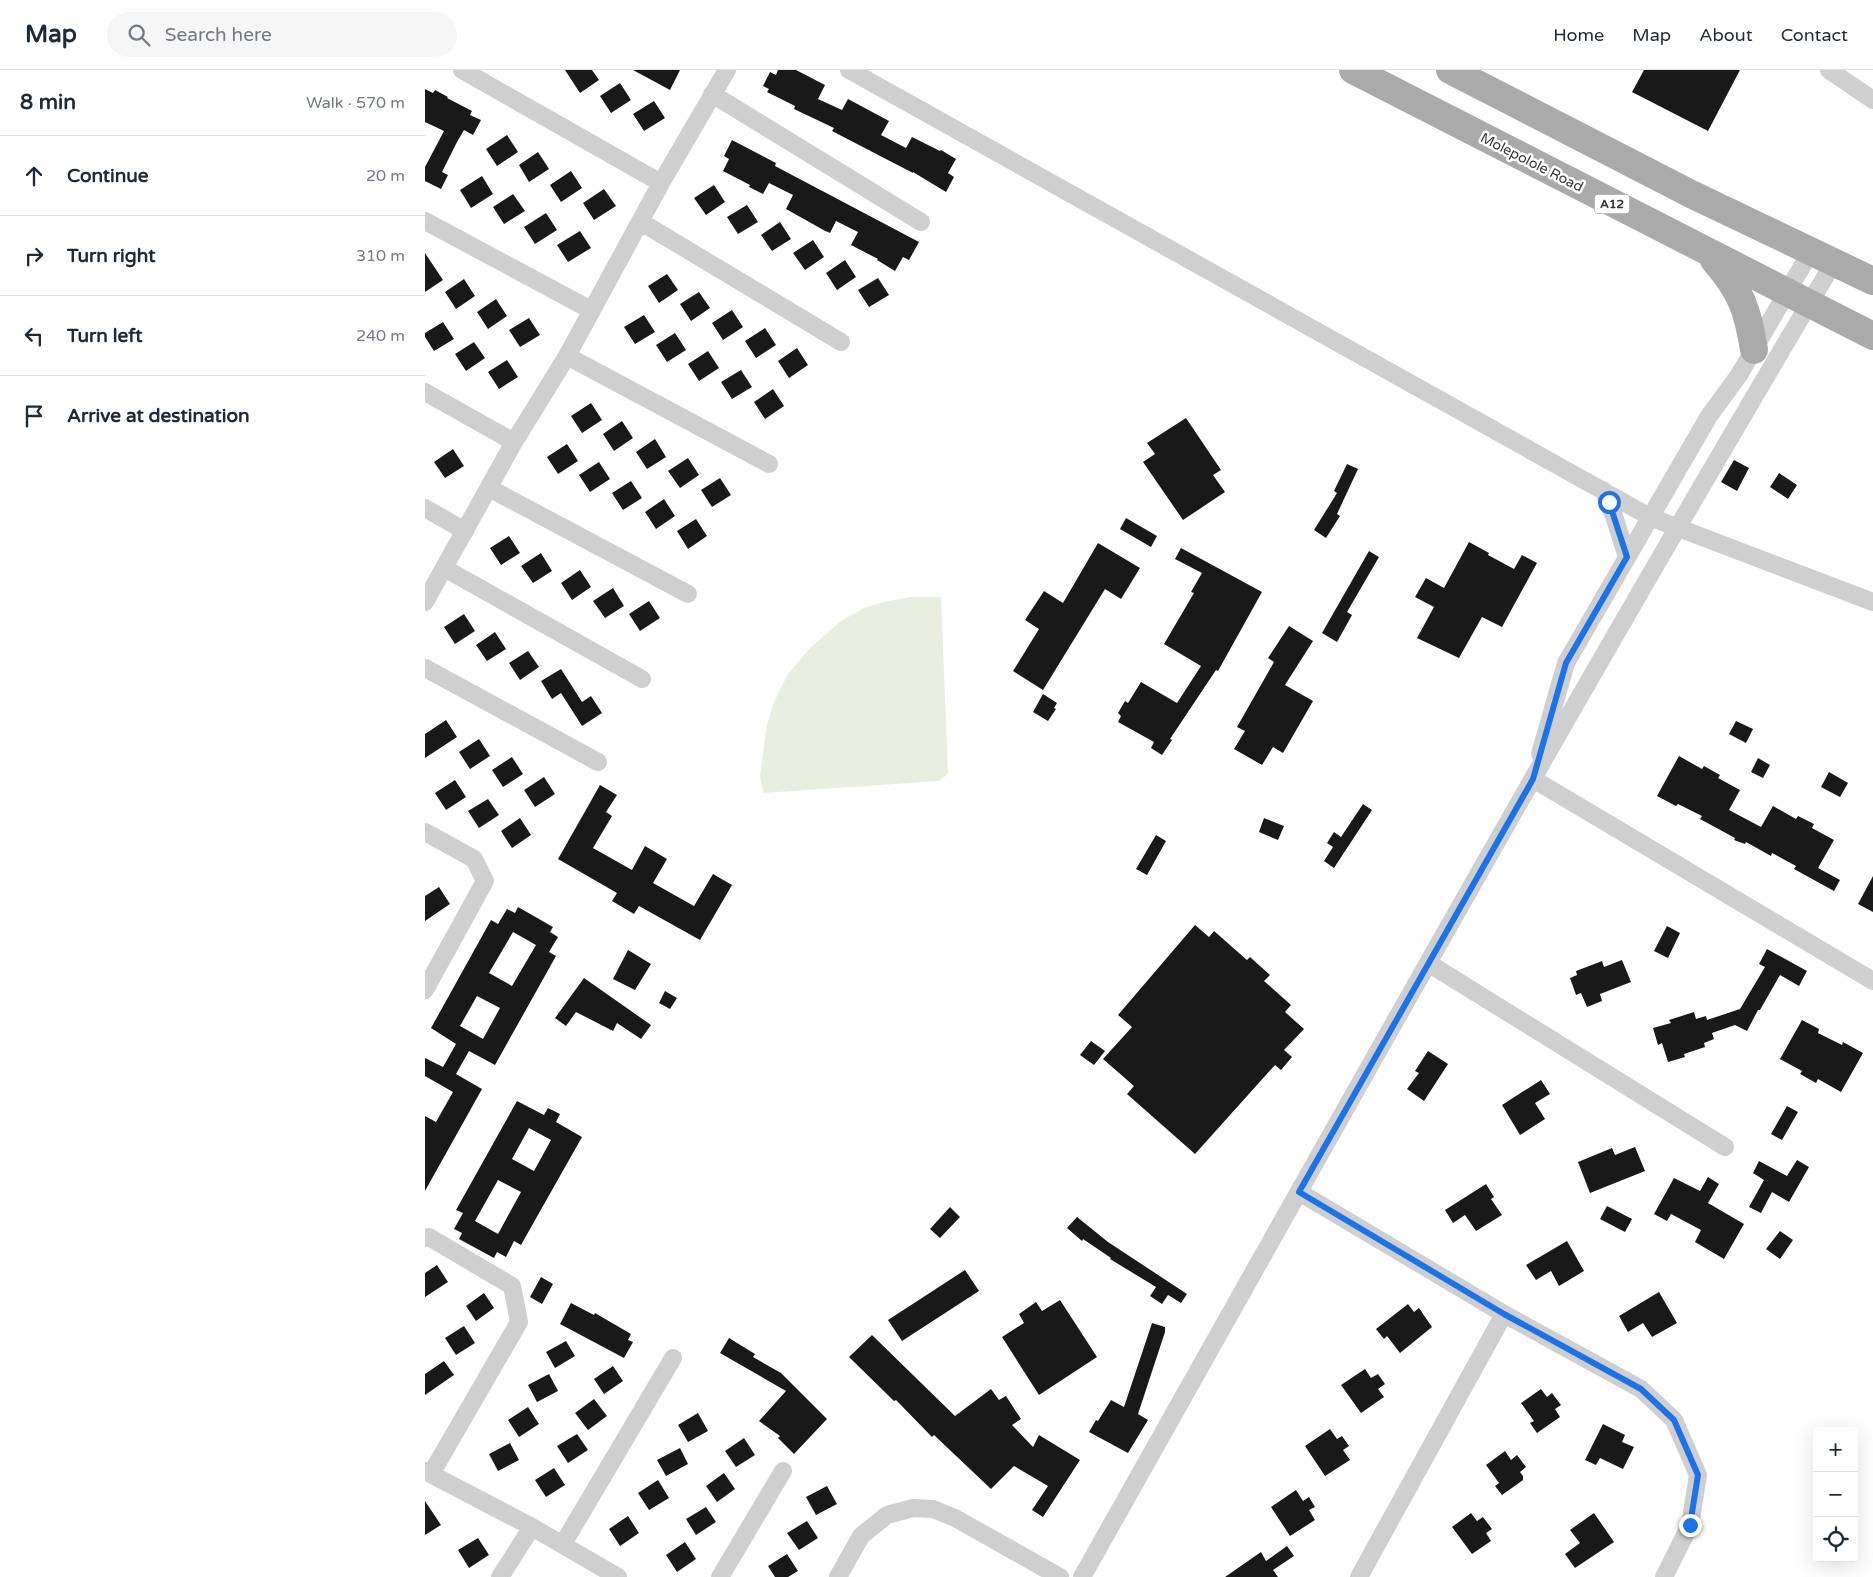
<!DOCTYPE html>
<html lang="en">
<head>
<meta charset="utf-8">
<style>
	body { margin:0; font-family:"Varela Round",sans-serif; background:#f6f6f7; color:#1f2937 }
	.controls { position:absolute; right:15px; bottom:15px; display:grid; overflow:hidden; border-radius:5px; box-shadow:0 5px 20px #0002 }
	.controls button { width:45px; height:45px; display:grid; place-items:center; padding:0; border:0; border-bottom:1px solid #e0e1e3; background:#fff; color:#1f2937; font:25px sans-serif }
	.stop { position:absolute; width:15px; height:15px; margin:-11px; border:4px solid #1a73e8; border-radius:50%; background:#fff }
	.stop.end { background:#1a73e8; border-color:#fff; box-shadow:0 1px 5px #0008 }
	.list { margin:0; padding:0; list-style:none }
	h2 { display:flex; justify-content:space-between; align-items:center; height:65px; margin:0; padding:0 20px; font-size:21px }
	h2 small { font-size:16px; font-weight:400; color:#747a83 }
	.list li { display:grid; grid-template-columns:32px 1fr auto; gap:15px; align-items:center; box-sizing:border-box; height:80px; padding:0 20px; border-top:1px solid #e0e1e3 }
	.list b { display:block; font-size:19px; white-space:nowrap }
	.list em { font-size:16px; font-style:normal; color:#747a83 }
	.icon { flex:none; width:28px; height:28px; fill:none; stroke:currentColor; stroke-width:2; stroke-linecap:round; stroke-linejoin:round }
	.map { position:relative; flex:none; width:1448px; height:1507px; overflow:hidden }
	header { display:flex; align-items:center; gap:30px; box-sizing:border-box; height:70px; padding:0 25px; background:#fff; border-bottom:1px solid #e0e1e3 }
	header strong { font-size:24px }
	nav { display:flex; gap:28px; margin-inline-start:auto; font-size:18px }
	.search { width:350px; height:45px; background:#f6f6f7; display:flex; align-items:center; gap:12px; box-sizing:border-box; padding:0 18px; border-radius:28px; color:#747a83; font-size:19px }
	main { display:flex }
	aside { flex:1; background:#fff }
	.map>svg:first-child { display:block }
</style>
</head>
<body>
<header>
<strong>Map</strong>
<div class="search"><svg class="icon" aria-label="search" viewBox="0 0 24 24"><circle cx="10" cy="10" r="6"/><path d="M15 15l6 6"/></svg>Search here</div>
<nav><a>Home</a><a>Map</a><a>About</a><a>Contact</a></nav>
</header>
<main>
<aside>
<h2>8 min<small>Walk · 570 m</small></h2>
<ul class="list">
<li><svg class="icon" aria-label="ahead" viewBox="0 0 24 24"><path d="M12 20V5M6 11l6-6 6 6"/></svg><div><b>Continue</b></div><em>20 m</em></li>
<li><svg class="icon" aria-label="right" viewBox="0 0 24 24"><path d="M7 20v-9h11M14 6l5 5-5 5"/></svg><div><b>Turn right</b></div><em>310 m</em></li>
<li><svg class="icon" aria-label="left" viewBox="0 0 24 24"><path d="M17 20v-9H6M10 6l-5 5 5 5"/></svg><div><b>Turn left</b></div><em>240 m</em></li>
<li><svg class="icon" aria-label="arrive" viewBox="0 0 24 24"><path d="M6 21V4h12l-3 4 3 4H6"/></svg><div><b>Arrive at destination</b></div></li>
</ul>
</aside>
<div class="map">
<svg width="1448" height="1507" viewBox="0 0 1448 1507">
	<rect width="100%" height="100%" fill="#fff"/>
	<!-- green -->
	<path fill="#e8efdf" d="M485 527H516L523 704 514 711 338 723 335 705 342 654 349 632 363 604 385 578 416 551 439 538 458 532Z"/>
	<!-- building -->
	<path fill="#191919" fill-rule="evenodd" d="M140 0H167L174 10 155 23Z
		M208 0H255L245 20Z
		M353 0H371L400 15 393 29 417 40 423 29 464 51 456 65 481 78 487 67 515 81 516 80 531 89 523 103 529 107 521 122 488 102V103L407 61 409 58 369 39 370 36 342 22 344 19 338 16 345 2 351 5Z
		M1219 0H1315L1283 61 1207 22Z
		M195 13 206 30 186 43 175 26Z
		M0 19 8 23 10 20 23 27 22 28 47 41 45 45 56 50 48 65 39 60 32 72 17 102 23 105 16 119 0 111V97L19 61 0 52Z
		M229 31 240 48 219 61 208 44Z
		M82 65 93 82 72 96 61 79Z
		M307 70 351 93 350 96 494 172 484 190 478 187 470 201 452 190 453 189 426 175 433 162 411 151 405 163 401 161 402 162 361 139 368 125 344 113 338 124 324 117 325 115 298 101 304 89 299 86Z
		M113 82 124 99 104 112 94 95Z
		M146 101 157 118 136 132 125 115Z
		M57 106 68 124 46 138 35 120Z
		M289 115 300 132 281 145 269 128Z
		M179 119 191 136 169 150 158 133Z
		M88 124 100 141 79 154 68 137Z
		M322 135 333 152 313 164 302 147Z
		M121 143 132 160 110 174 99 157Z
		M355 152 366 169 347 181 336 165Z
		M155 161 166 178 143 192 132 175Z
		M388 170 399 187 380 200 368 183Z
		M0 183 18 210 0 222Z
		M420 190 431 207 412 220 401 203Z
		M242 204 253 220 234 233 223 216Z
		M453 208 464 225 444 237 433 220Z
		M39 209 50 226 31 239 20 222Z
		M274 222 285 238 266 251 255 234Z
		M71 229 82 246 63 259 52 242Z
		M307 240 318 257 298 270 287 253Z
		M219 245 230 262 210 274 199 257Z
		M104 248 115 265 95 277 84 260Z
		M18 252 29 269 9 281 0 267V263Z
		M340 258 351 275 331 288 320 271Z
		M250 263 261 280 242 292 231 275Z
		M49 272 60 288 41 301 30 284Z
		M372 278 383 295 364 308 353 291Z
		M283 281 294 298 274 311 263 294Z
		M82 290 93 307 74 319 63 302Z
		M316 300 327 317 307 329 296 312Z
		M348 319 359 336 340 349 329 332Z
		M166 333 177 350 157 363 146 346Z
		M761 348 796 400 788 405 800 422 758 450 718 392 730 384 722 373Z
		M197 351 208 368 189 381 178 364Z
		M230 369 241 387 222 399 211 382Z
		M142 374 153 391 133 404 122 387Z
		M28 379 39 396 20 408 9 392Z
		M263 388 274 405 255 418 243 401Z
		M1309 390 1324 398 1312 421 1296 412Z
		M174 392 185 409 165 422 154 405Z
		M922 394 933 399 912 444 915 446 901 468 889 460 912 423 909 421Z
		M1354 403 1372 415 1363 429 1345 417Z
		M295 408 306 425 287 437 276 420Z
		M206 411 217 428 198 440 187 423Z
		M239 429 250 446 231 459 220 442Z
		M701 448 732 466 726 477 695 459Z
		M271 449 282 466 263 479 252 461Z
		M84 466 95 483 76 495 65 478Z
		M1044 472 1064 483 1063 485 1089 499 1097 485 1112 493 1077 557 1057 547 1034 588 992 568 1009 537 990 527 1001 508 1019 518Z
		M673 473 715 498 696 529 680 519 618 620 588 601 614 559 600 550 619 521 638 533Z
		M756 478 837 522 793 601 791 600 745 669 747 670 737 685 726 678 729 672 693 652 696 646 693 643 700 631 703 633 716 612 752 633 776 596 739 574 769 523 766 522 777 503 750 489Z
		M944 481 954 487 922 542 927 545 912 572 897 563Z
		M116 483 127 501 108 513 96 496Z
		M155 500 166 517 147 530 136 513Z
		M188 518 199 536 180 548 168 531Z
		M224 531 235 548 215 561 204 544Z
		M39 544 50 561 30 574 19 557Z
		M864 556 888 571 860 615 888 631 858 683 848 677 837 695 809 679 820 661 812 657 849 592 843 588Z
		M70 562 81 579 62 591 51 575Z
		M103 581 114 597 95 610 84 593Z
		M136 599 157 632 166 626 177 643 157 656 136 623 127 629 116 611Z
		M618 624 632 633 629 638 631 639 623 651 608 642Z
		M21 650 32 667 0 688V664Z
		M1311 651 1328 659 1321 673 1304 664Z
		M54 669 65 686 45 699 34 682Z
		M1254 686 1277 699 1279 696 1295 705 1293 708 1315 720 1304 740 1336 757 1348 736 1371 749 1373 746 1389 754 1387 758 1409 770 1393 798 1415 810 1409 821 1369 799 1371 796 1347 783 1346 786 1321 772 1320 774 1309 770 1310 768 1275 749 1277 746 1253 734 1251 736 1232 726Z
		M87 687 98 704 78 717 67 700Z
		M1333 688 1345 695 1338 708 1326 702Z
		M1404 702 1423 713 1415 727 1396 717Z
		M119 707 130 724 110 737 99 720Z
		M30 710 41 727 21 740 10 723Z
		M175 715 192 725 181 742 187 746 168 778 207 800 220 776 242 789 228 813 269 836 288 804 307 815 275 870 214 836 209 844 187 831 192 823 133 789Z
		M63 729 74 745 54 758 43 741Z
		M938 734 947 740 909 798 899 791 908 777 902 773 909 762 916 767Z
		M95 748 106 765 87 778 76 761Z
		M839 748 859 756 853 770 834 762Z
		M731 765 741 771 722 805 711 799Z
		M1448 806V842L1433 834Z
		M14 817 25 834 0 851V826Z
		M93 837 128 857 125 862 133 867 124 882 131 886 70 995 44 981 31 1004 57 1019 0 1121V1046L11 1052 28 1022 0 1006V988L18 997 31 974 6 958 66 850 73 854 82 839 90 843ZM88 862 111 875 87 916 64 903ZM52 926 75 938 58 969 35 956Z
		M770 855 784 867 789 861 822 890 825 887 845 905 839 911 866 935 860 942 879 959 859 980 867 987 856 1000 850 995 770 1084 702 1024 709 1016 678 989 707 957 693 945Z
		M1242 856 1255 863 1243 888 1229 881Z
		M1342 879 1382 901 1374 916 1355 905 1335 940H1333L1322 961 1310 955 1287 963 1289 969 1279 973 1280 977 1259 984 1260 987 1243 992 1237 973 1233 975 1228 958 1246 953 1244 950 1269 942 1271 949 1281 946 1282 950 1315 939 1340 897 1334 894Z
		M203 880 226 894 210 920 188 909Z
		M1197 890 1206 912 1175 924 1177 931 1162 937 1156 923 1151 925 1145 908 1152 905 1151 901 1177 891 1179 897Z
		M159 908 226 955 216 969 192 953 188 961 151 942 141 956 130 948Z
		M240 921 252 928 245 939 234 933Z
		M1377 950 1394 959 1393 963 1417 975 1418 972 1438 983 1416 1022 1393 1009 1391 1013 1375 1004 1377 1001 1355 989Z
		M666 971 680 981 669 995 655 985Z
		M1003 981 1023 994 999 1031 982 1019 994 1003 990 1001Z
		M1116 1010 1125 1024 1110 1033 1120 1049 1095 1065 1077 1035Z
		M92 1031 119 1045 123 1038 135 1044 131 1052 157 1067 96 1175 89 1171 81 1187 72 1182 69 1188 34 1169 37 1163 29 1159 38 1143 31 1140ZM104 1058 126 1070 109 1101 87 1089ZM73 1110 96 1122 73 1164 50 1151Z
		M1362 1036 1373 1042 1357 1070 1346 1064Z
		M1210 1077 1220 1101 1165 1123 1153 1092 1187 1078 1190 1085Z
		M1372 1090 1384 1097 1364 1132 1347 1122 1336 1143 1324 1137 1339 1110 1328 1103 1334 1091 1362 1106Z
		M1283 1107 1294 1114 1283 1133 1319 1154 1299 1189 1270 1172 1276 1160 1246 1144 1242 1151 1229 1144 1249 1108 1275 1121Z
		M1061 1114 1069 1127 1066 1129 1077 1145 1051 1161 1040 1145 1028 1153 1020 1140Z
		M1182 1136 1207 1149 1200 1162 1175 1149Z
		M525 1137 535 1147 515 1168 505 1159Z
		M652 1147 683 1172 762 1224 756 1233 743 1225 737 1234 725 1226 731 1217 685 1189 686 1188 658 1169 657 1171 642 1158Z
		M1355 1161 1368 1170 1355 1189 1341 1179Z
		M1142 1171 1159 1201 1134 1216 1126 1201 1111 1210 1101 1195Z
		M12 1195 23 1212 0 1227V1203Z
		M540 1200 554 1221 477 1271 463 1250Z
		M116 1207 128 1214 117 1234 105 1227Z
		M1234 1222 1252 1253 1227 1267 1218 1253 1203 1262 1194 1246Z
		M59 1223 69 1238 51 1251 41 1236Z
		M635 1230 672 1287 614 1325 577 1267 599 1253 594 1244 611 1232 617 1241Z
		M146 1233 169 1245 170 1243 206 1264 203 1270 208 1272 199 1288 135 1254Z
		M983 1234 989 1242 994 1238 1007 1257 975 1283 962 1266 959 1269 951 1259Z
		M727 1253 740 1257V1262L713 1344 723 1350 703 1383 664 1362 671 1350 673 1351 686 1330 699 1337Z
		M39 1256 50 1273 31 1285 20 1268Z
		M447 1265 530 1346 566 1319 574 1330 581 1326 596 1349 587 1355 608 1377 614 1365 655 1390 618 1447 607 1440 623 1416 589 1396 566 1419 509 1365 507 1367 471 1330 469 1331 424 1287Z
		M304 1268 330 1284 328 1287 356 1303 402 1349 369 1384 353 1368 355 1366 334 1351 361 1321 295 1283Z
		M141 1271 150 1286 130 1298 121 1282Z
		M19 1291 29 1305 0 1325V1304Z
		M188 1296 198 1311 179 1324 169 1309Z
		M940 1299 946 1308 953 1304 960 1314 953 1319 959 1327 936 1343 916 1315Z
		M124 1304 133 1321 112 1332 103 1315Z
		M1116 1319 1122 1327 1127 1323 1136 1335 1130 1339 1135 1347 1112 1363 1105 1353 1109 1351 1096 1333Z
		M169 1329 182 1346 163 1360 150 1343Z
		M103 1337 114 1354 94 1367 83 1350Z
		M273 1343 283 1361 263 1372 253 1355Z
		M1178 1354 1200 1365 1197 1372 1209 1377 1198 1399 1175 1388 1171 1395 1160 1390Z
		M905 1359 912 1369 917 1366 924 1376 918 1380 925 1390 900 1406 880 1376Z
		M152 1364 163 1380 143 1393 132 1376Z
		M319 1368 330 1385 311 1397 300 1381Z
		M85 1373 94 1390 73 1401 64 1384Z
		M255 1378 263 1394 241 1406 232 1390Z
		M1080 1381 1086 1390 1092 1385 1101 1397 1095 1402 1098 1406V1410L1077 1425 1070 1416 1074 1413 1061 1395Z
		M129 1398 140 1415 121 1427 110 1410Z
		M299 1403 310 1419 292 1432 281 1416Z
		M233 1410 244 1428 224 1440 213 1423Z
		M402 1416 412 1434 391 1445 381 1427Z
		M871 1420 878 1431 884 1427 890 1437 884 1440 890 1450 865 1466 846 1437Z
		M0 1431 16 1455 0 1465Z
		M281 1437 291 1452 271 1465 261 1449Z
		M1046 1443 1052 1451 1058 1447 1067 1459 1061 1463 1066 1471 1047 1484 1027 1457Z
		M1169 1443 1189 1472 1150 1498 1140 1484 1155 1473 1145 1460Z
		M203 1446 214 1463 195 1476 184 1459Z
		M382 1451 393 1468 374 1480 362 1463Z
		M53 1468 64 1485 44 1498 33 1480Z
		M260 1472 271 1489 252 1502 241 1485Z
		M862 1476 869 1486 848 1500 853 1507H800L836 1482 841 1491Z
		M362 1484 373 1501 363 1507H350L343 1496Z"/>
	<g fill="none" stroke-linecap="round" stroke-linejoin="round">
		<!-- street -->
		<path stroke="#cfcfcf" stroke-width="18" d="M37 0 236 113
			M424 0 1225 447 1448 532
			M1404 0 1448 30
			M287 24 496 152
			M0 151 166 240
			M216 152 416 272
			M142 286 344 394
			M0 322 89 372
			M64 418 263 524
			M1178 420 1189 446 1202 487
			M0 438 40 461
			M19 498 217 609
			M0 532 89 372 142 286 236 113 302 0
			M0 598 173 692
			M1115 684 1141 593 1284 346 1314 305 1386 181
			M1108 709 1448 911
			M0 762 49 789 60 811 0 920
			M1003 893 1300 1077
			M874 1122 1079 1244 1216 1319 1249 1350 1273 1405 1265 1455 1239 1507
			M0 1168 4 1167 87 1216 94 1252 6 1404
			M0 1401 107 1457 193 1507
			M138 1474 248 1288
			M75 1507 107 1457
			M295 1507 358 1401
			M413 1507 436 1466 462 1445 488 1438 508 1439 530 1448 635 1507
			M657 1507C905 1067 1150 626 1409 192
			M934 1507 1079 1244"/>
		<!-- primary -->
		<path stroke="#aaa" stroke-width="28" d="M928 0 1448 266
			M1025 0 1266 124 1448 211
			M1289 190C1316 221 1323 240 1329 280"/>
	</g>
	<g fill="none" stroke-linecap="round" stroke-linejoin="round">
		<!-- route -->
		<path stroke="#1a73e8" stroke-width="6" d="M1184 432 1202 487 1141 593 1108 709 874 1122 1079 1244 1216 1319 1249 1350 1273 1405 1265 1455"/>
	</g>
	<g text-anchor="middle" stroke-width="5" stroke-linejoin="round" paint-order="stroke">
		<!-- shield labels -->
		<rect fill="#fff" stroke="#707070" stroke-width="1" x="1169.5" y="124.5" width="35" height="19" rx="4"/>
		<g font-size="12" font-weight="bold" fill="#323232">
			<text x="1187" y="138">A12</text>
		</g>
		<!-- street labels -->
		<g font-size="14" fill="#323232" stroke="#fff">
			<text transform="translate(1107 92) rotate(27)" y="5">Molepolole Road</text>
		</g>
	</g>
</svg>
<div class="controls">
<button>+</button>
<button>−</button>
<button><svg class="icon" aria-label="locate" viewBox="0 0 24 24"><circle cx="12" cy="12" r="6"/><path d="M12 2v4M12 18v4M2 12h4M18 12h4"/></svg></button>
</div>
<div class="stop" style="left:1184px;top:432px"></div>
<div class="stop end" style="left:1265px;top:1455px"></div>
</div>
</main>
</body>
</html>
